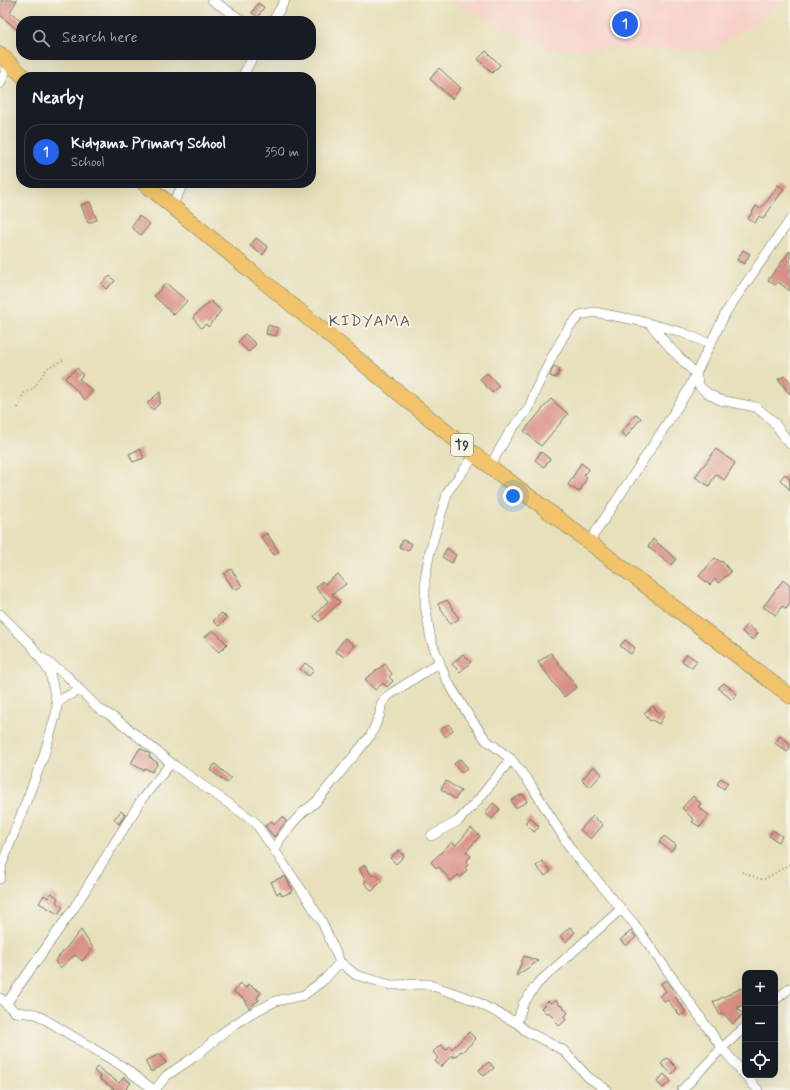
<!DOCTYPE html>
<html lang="en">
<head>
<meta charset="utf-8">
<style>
	body { margin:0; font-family:Mynerve,sans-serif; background:#242831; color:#f1f3f6 }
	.controls { position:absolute; right:12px; bottom:12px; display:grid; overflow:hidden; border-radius:8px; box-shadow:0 4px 16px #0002 }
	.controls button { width:36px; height:36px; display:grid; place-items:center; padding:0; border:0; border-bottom:1px solid #363941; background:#171b24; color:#f1f3f6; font:20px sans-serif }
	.you { position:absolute; left:513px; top:496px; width:14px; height:14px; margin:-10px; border:3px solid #fff; border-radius:50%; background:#1a73e8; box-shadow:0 0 0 6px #1a73e833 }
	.badge { display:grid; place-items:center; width:26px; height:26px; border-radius:50%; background:#2563eb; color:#fff; font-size:13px; font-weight:700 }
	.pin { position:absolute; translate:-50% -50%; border:2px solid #fff; box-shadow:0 1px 4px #0006 }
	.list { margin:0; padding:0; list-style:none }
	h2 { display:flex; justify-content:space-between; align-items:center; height:52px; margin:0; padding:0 16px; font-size:17px }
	h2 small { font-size:13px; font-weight:400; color:#9ea1a6 }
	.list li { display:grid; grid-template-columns:26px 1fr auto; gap:12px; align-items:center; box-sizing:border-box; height:56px; margin:0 8px 8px; padding:0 8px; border:1px solid #363941; border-radius:16px }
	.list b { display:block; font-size:15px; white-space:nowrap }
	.list p { margin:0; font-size:13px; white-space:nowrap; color:#9ea1a6 }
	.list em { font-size:13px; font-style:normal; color:#9ea1a6 }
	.icon { flex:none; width:22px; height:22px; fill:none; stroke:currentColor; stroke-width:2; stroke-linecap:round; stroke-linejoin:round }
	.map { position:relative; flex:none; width:790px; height:1090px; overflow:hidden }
	.search { position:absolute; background:#171b24; box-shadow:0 4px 16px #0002; left:16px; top:16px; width:300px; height:44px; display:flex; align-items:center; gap:10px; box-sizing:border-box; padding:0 14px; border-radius:16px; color:#9ea1a6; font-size:15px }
	.panel { position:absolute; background:#171b24; box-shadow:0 4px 16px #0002; left:16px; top:72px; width:300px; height:116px; border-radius:16px }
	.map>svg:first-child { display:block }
</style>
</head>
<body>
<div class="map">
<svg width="790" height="1090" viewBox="0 0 790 1090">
	<rect width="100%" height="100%" fill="#f7f3e8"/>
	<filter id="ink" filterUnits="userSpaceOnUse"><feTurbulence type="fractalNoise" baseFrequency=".025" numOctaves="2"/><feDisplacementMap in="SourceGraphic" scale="8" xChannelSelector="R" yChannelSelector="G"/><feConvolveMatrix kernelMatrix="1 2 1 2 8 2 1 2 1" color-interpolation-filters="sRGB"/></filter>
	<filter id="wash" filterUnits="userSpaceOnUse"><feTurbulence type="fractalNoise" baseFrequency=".012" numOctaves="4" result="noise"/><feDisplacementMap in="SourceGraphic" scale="16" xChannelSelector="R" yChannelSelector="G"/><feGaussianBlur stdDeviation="0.9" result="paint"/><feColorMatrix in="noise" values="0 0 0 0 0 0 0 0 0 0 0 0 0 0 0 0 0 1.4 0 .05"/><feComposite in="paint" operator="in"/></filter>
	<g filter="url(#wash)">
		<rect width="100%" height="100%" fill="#e7e0bb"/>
		<!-- built -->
		<path fill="#f7d1c9" d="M448 0H787L713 51 547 48Z"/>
		<g id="blocks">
			<!-- building -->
			<path fill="#d98f85" d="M2 0H17L10 12 21 20V33L0 15V3Z
				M258 3 264 7 258 17 252 13Z
				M486 51 500 65 492 73 478 59Z
				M439 68 461 88 452 99 430 79Z
				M778 185 784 189 763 219 759 216 755 223 748 219 756 206 760 209 768 200Z
				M90 202 97 220 88 223 81 205Z
				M139 216 150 224 141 235 131 227Z
				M256 238 268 247 263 255 250 246Z
				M743 250 750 254 744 264 737 260Z
				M790 251V291L778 282 775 285 768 280Z
				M110 276 115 281 106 289 101 284Z
				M166 283 187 301 174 315 154 296Z
				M211 301 221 311 208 327 206 324 201 328 193 317Z
				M268 325 278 328 276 336 266 334Z
				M245 334 256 344 249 352 238 342Z
				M554 366 560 369 556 378 550 376Z
				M77 368 83 375 79 379 93 391 85 400 65 378Z
				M487 373 499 386 492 393 480 379Z
				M785 376 790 381V394L778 379Z
				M160 392V403L153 410 147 403Z
				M551 399 568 414 541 446 524 431Z
				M636 414 641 418 626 437 621 433Z
				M140 449 144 458 133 462 129 454Z
				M716 449 735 463 724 480 716 474 709 486 695 477Z
				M541 452 550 459 544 467 535 460Z
				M581 463 589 469 584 474 587 478 579 492 568 485Z
				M785 474 790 479V490L780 480Z
				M267 533 279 552 274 555 261 537Z
				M653 539 676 559 671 565 648 547Z
				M403 540 412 544 408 551 399 547Z
				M447 548 456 555 452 563 442 557Z
				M715 558 721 562 722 561 731 572 718 583 715 579 710 585 699 576Z
				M231 569 242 586 234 590 224 574Z
				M338 574 346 584 332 594 340 602 319 622 314 616 328 601 316 588 322 581 325 584Z
				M783 580 790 586V604L786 609 782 606 776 615 763 607Z
				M447 600 459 619 450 624 438 604Z
				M222 613 227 618 219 626 213 621Z
				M747 625 758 633 753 640 742 632Z
				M213 630 227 644 219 652 204 638Z
				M345 638 354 645 344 657 335 651Z
				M625 640 635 648 631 654 620 646Z
				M551 653 577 687 564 697 538 662Z
				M463 654 471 662 460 672 452 664Z
				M687 654 697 661 692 668 682 661Z
				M305 663 314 670 309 676 300 669Z
				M385 664 392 674 389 677 393 681 387 687 383 683 375 690 365 679Z
				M724 683 737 694 732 700 718 688Z
				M653 706 659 713 664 716 659 724 652 720 650 721 644 713Z
				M448 724 453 730 446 737 440 730Z
				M780 736 790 743V748L787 752 775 743Z
				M140 748 150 754 149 757 158 763 152 772 145 768 143 770 131 763Z
				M460 759 468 768 462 773 454 764Z
				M215 764 231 778 227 783 210 770Z
				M593 766 602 774 590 787 582 780Z
				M721 778 728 783 724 789 717 784Z
				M446 781 461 791 455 799 441 789Z
				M523 794 527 802 515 808 511 800Z
				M693 796 701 804 698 807 709 815 700 827 692 822 694 820 682 808Z
				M493 803 500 809 492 819 485 813Z
				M121 811 125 815 119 824 114 819Z
				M593 816 603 825 591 839 580 830Z
				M283 817 286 821 274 837 265 826 272 821 274 824Z
				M530 817 539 827 534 832 525 823Z
				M471 828 480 836 466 852 471 856 466 862 469 864 465 868 467 870 461 877 458 875 451 881 439 867 437 869 431 862 452 842 456 845Z
				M773 830 782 836 779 842 769 836Z
				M664 836 676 845 671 851 659 842Z
				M399 850 404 856 396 864 390 858Z
				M542 861 551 871 545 876 536 866Z
				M365 865 372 876 375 873 382 881 372 891 364 883 366 881 359 869Z
				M285 876 293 891 282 896 280 892 277 894 271 882Z
				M51 893 58 898 56 902 63 907 58 914 39 903 44 895 48 898Z
				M570 927 575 932 566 942 560 936Z
				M81 930 93 948 82 961 75 955 60 968 55 962 56 960Z
				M631 931 636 937 626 946 620 940Z
				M524 956 538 961 516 976Z
				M666 980 676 993 674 995 686 1012 680 1016 668 1000 665 1002 660 996 666 991 661 984Z
				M240 983 246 988 248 984 261 992 257 998 259 1000 249 1008 245 1002 247 1001 234 992Z
				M742 988 745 995V1004L737 1008 743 1014 733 1024 723 1013 720 1015 713 1002Z
				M556 1000 560 1006 561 1005 568 1013 564 1017 566 1020 559 1026 549 1012 547 1014 541 1008 548 1001 551 1003Z
				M469 1032 476 1039 462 1052 461 1051 454 1058 452 1055 441 1067 435 1061 438 1058 433 1052 441 1044 446 1050 450 1046 452 1049Z
				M160 1054 166 1063 151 1072 145 1061Z
				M667 1058 677 1068 672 1074 661 1064Z
				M489 1062 494 1068 484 1076 479 1070Z
				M97 1067 119 1083 124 1077 131 1083 126 1088 128 1090H112L114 1089 99 1078 101 1077 94 1071Z
				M664 1074 671 1081 663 1088 657 1082Z"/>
		</g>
	</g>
	<g filter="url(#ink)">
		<use href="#blocks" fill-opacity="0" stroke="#657663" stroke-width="1"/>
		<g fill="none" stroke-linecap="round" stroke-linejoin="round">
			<!-- minor casing -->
			<g stroke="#657663" stroke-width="10">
				<path id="minor" d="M212 0 243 21
					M273 21 285 0
					M242 77 254 55
					M0 84 9 64
					M171 207 184 183
					M649 323 673 351 696 374 699 386 707 393 720 400 756 407 773 421 790 444
					M475 455 448 491 430 551 425 578V605L431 640 446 679 467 713 486 740 511 759 531 785 572 851 635 925 722 1048 745 1075
					M490 466 509 433 529 408 536 389 554 353 569 327 580 315 594 312 640 321 681 332 710 344
					M589 542 659 436 687 392 726 312 790 220
					M0 614 32 646 50 673 57 704 56 714 43 758 2 864 0 879
					M41 657 66 675 80 690
					M57 704 65 697 80 690 98 708 116 719 175 766 255 822 307 898 322 922 340 962 356 975 391 985 427 984 471 999 517 1023 526 1031 563 1050 588 1077 607 1090
					M431 836 458 821 478 800 511 759
					M275 851 280 839 290 826 302 813 317 801 371 735 380 714 381 704 389 695 440 662
					M0 998 15 1012 36 1014 122 1066 154 1090
					M775 1000 790 988
					M6 1004 74 908 142 799 171 763
					M517 1023 523 1004 537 984 621 909
					M745 1075 758 1090
					M155 1090 166 1076 197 1055 225 1031 250 1014 276 1001 304 995 325 979 340 962
					M682 1090 722 1048 745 1027"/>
			</g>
			<!-- trunk casing -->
			<g stroke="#657663" stroke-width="16">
				<path id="trunk" d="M0 54 24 77
					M144 183 462 445 790 696"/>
			</g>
			<!-- path -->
			<path stroke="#657663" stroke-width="1.5" stroke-dasharray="1 3" stroke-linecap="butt" d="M18 408 23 394 34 388 47 368 65 359
				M742 872 763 880 790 864"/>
			<!-- minor -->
			<use href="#minor" stroke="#fff" stroke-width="9"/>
			<!-- trunk -->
			<use href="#trunk" stroke="#f2c36a" stroke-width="15"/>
		</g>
	</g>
	<g text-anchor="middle" stroke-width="4" stroke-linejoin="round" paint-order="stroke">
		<!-- shield labels -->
		<rect fill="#f7f3e8" stroke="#60746a" stroke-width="1" x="451" y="434" width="22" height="22" rx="3"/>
		<g font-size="13" font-weight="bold" fill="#1f3d34">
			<text x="462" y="450">T9</text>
		</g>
		<!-- quarter labels -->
		<g font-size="16" letter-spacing="1" fill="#605a50" stroke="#f7f3e8">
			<text x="370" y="326">KIDYAMA</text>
		</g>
	</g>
</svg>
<div class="controls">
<button>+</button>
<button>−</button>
<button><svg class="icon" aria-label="locate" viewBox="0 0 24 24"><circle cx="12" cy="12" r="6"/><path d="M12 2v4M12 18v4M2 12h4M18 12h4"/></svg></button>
</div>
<div class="you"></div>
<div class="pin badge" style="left:625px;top:24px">1</div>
<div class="search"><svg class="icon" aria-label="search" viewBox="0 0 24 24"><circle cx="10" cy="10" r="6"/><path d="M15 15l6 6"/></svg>Search here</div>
<section class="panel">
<h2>Nearby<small></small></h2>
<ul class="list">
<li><span class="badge">1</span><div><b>Kidyama Primary School</b><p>School</p></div><em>350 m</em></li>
</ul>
</section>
</div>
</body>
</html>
